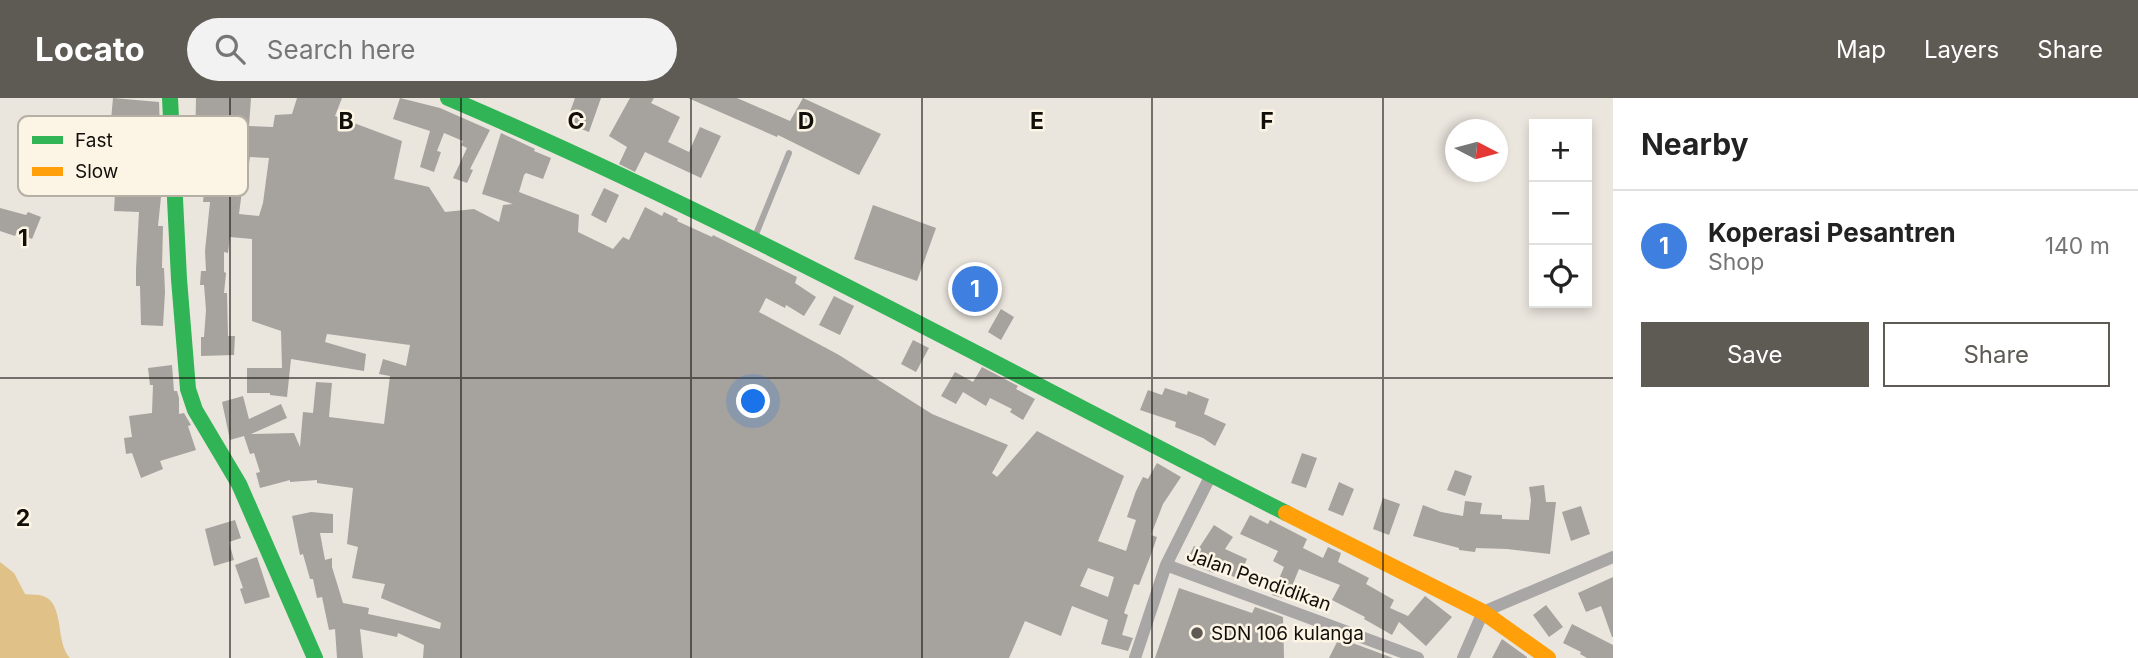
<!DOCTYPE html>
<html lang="en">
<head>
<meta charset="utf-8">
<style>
	body { margin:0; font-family:Inter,sans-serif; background:#f2f2f2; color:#222 }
	.controls { position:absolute; right:21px; top:21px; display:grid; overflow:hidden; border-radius:0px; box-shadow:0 4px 10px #0003 }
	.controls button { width:63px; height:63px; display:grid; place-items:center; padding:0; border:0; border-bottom:2px solid #e0e0e0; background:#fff; color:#222; font:35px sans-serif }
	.compass { position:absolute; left:1445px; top:21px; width:63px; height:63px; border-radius:50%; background:#fff; box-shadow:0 4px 10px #0003; rotate:96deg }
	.you { position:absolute; left:754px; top:304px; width:24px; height:24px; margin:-18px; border:5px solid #fff; border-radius:50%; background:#1a73e8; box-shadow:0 0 0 10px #1a73e833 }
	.badge { display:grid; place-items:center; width:46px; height:46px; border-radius:50%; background:#5e5a54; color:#fff; font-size:23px; font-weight:700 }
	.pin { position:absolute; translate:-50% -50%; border:4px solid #fff; box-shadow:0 2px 7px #0006 }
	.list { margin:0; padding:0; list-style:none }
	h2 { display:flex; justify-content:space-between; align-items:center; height:91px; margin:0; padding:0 28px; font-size:30px }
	h2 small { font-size:23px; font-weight:400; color:#767676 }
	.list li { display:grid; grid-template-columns:46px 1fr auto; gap:21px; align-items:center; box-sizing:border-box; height:112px; padding:0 28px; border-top:2px solid #e0e0e0 }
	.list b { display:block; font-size:26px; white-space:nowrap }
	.list p { margin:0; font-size:23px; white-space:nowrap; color:#767676 }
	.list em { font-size:23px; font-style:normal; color:#767676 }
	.actions { display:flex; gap:14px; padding:21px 28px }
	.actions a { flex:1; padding:16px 0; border:2px solid #5e5a54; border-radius:0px; text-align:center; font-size:24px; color:#5e5a54 }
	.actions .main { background:#5e5a54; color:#fff }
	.icon { flex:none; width:38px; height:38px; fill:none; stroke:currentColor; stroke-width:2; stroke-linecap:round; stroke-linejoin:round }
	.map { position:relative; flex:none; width:1613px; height:560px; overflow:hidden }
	header { display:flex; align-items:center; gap:42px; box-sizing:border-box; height:98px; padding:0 35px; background:#5e5a54; color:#fff }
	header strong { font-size:33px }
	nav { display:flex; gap:38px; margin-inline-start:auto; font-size:24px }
	.search { width:490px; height:63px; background:#f2f2f2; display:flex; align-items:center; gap:18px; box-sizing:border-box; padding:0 24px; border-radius:38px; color:#767676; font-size:26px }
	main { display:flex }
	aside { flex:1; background:#fff }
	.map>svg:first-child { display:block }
</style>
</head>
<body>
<header>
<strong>Locato</strong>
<div class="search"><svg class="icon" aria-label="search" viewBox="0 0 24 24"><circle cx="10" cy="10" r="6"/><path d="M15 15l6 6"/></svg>Search here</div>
<nav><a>Map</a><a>Layers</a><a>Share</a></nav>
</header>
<main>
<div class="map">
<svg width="1613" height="560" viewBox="0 0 1613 560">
	<rect width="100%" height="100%" fill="#eae5dd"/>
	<!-- water -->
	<path fill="#e0c188" d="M0 464 14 475 25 496C30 497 38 496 43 498 65 505 55 545 70 560H0Z"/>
	<!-- building -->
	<path fill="#a6a29d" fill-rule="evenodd" d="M113 0 159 4 160 33 158 50H156L155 73H157L155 98 161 99 158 128H163L162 170H164L165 194 163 228 141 227 140 188H136V171L139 114 114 113 115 95 130 96 131 51H135L136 24 111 22Z
		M196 0H251L249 28 273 29 275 17 292 16 297 0H342L335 18 402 43 394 81 429 89 445 114 474 111 499 124 503 107 513 106 482 96 501 35 535 51 534 53 551 60 543 81 526 75 524 77 519 94 579 117 578 134 613 151 623 139 629 142 645 109 662 118 664 114 678 121 677 123 712 139 713 137 797 179 795 185 816 199 804 218 786 207 785 210 766 200 759 214 839 257 932 316 1008 347 992 375 997 379 1037 333 1124 378 1098 443 1126 453 1136 422 1127 419 1136 393 1143 379 1148 381 1157 365 1181 379 1163 406 1151 437 1157 439 1152 454 1139 487 1134 486 1124 515 1128 517 1122 537 1133 540 1128 553 1101 546 1108 522 1072 508 1061 538 1025 523 1009 560H423L424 547 398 535 397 539 360 531 363 560H337L335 531 329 532 322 499 317 500 313 481H310L303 456 300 457 292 418 311 414 333 416V435H320L325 462 332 460V469L343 505 369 510 368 516 440 531 441 525 381 500 385 486 352 480 358 449 347 446 353 390 317 385V382L290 384V382L260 390 256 375 260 374 254 355 250 356 244 338 230 342 222 304 243 298 249 321 281 306 287 320 251 336 294 335 300 349 303 314 313 315 316 284 332 285 329 319 384 326 390 278 379 276 383 261 406 268 410 247 327 236 325 244 366 256 364 273 291 261 287 299 270 297V295H247V270H282L281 233 252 223V141L230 139 228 155 224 154V174L226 175 224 195H227L228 238H235L234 257 201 258V239H204L206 212 204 187H200L201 173H206L205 153 210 104H203L206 77 199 76 201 54 195 53ZM250 59 269 60 263 105 259 118 239 116 244 77H247ZM1088 470 1114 479 1108 499 1080 488Z
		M400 0 440 10 490 32 470 71 473 72 467 85 453 80 467 50 461 47 463 43 444 35 437 53 441 54 434 74 420 69 430 33 393 21Z
		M575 0H601L589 34 566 25Z
		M630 0H654L651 5 680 19 668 44 689 54 700 29 721 38 701 80 645 54 635 74 619 66 627 49 609 38Z
		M688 0H737L790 23 803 0 881 36 859 77 778 37 777 39Z
		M604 90 619 97 606 125 591 117Z
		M873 107 936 130 917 183 854 161Z
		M0 110 26 117 28 114 41 119 32 141 17 134 15 138 0 133Z
		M974 170 991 176 977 213 960 207Z
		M834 198 854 208 840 237 819 227Z
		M1001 211 1014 219 1001 242 988 234Z
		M913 242 929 250 916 274 901 266Z
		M172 267 174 293H177L179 300V316L184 315 191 327 188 328 196 352 160 363 163 371 141 380 132 355 126 356 124 340 132 339 129 318 152 315 153 287H150L148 270Z
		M982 269 1018 288 1016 291 1035 301 1023 322 1010 314 1012 311 990 300 986 308 963 294 956 306 941 298 955 274 973 284Z
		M1165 290 1187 297 1188 293 1209 301 1204 316 1226 326 1215 348 1203 340 1175 329 1176 324 1140 312 1148 292 1162 297Z
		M1302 355 1317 360 1306 390 1291 385Z
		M1455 372 1472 378 1465 398 1447 392Z
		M1339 384 1354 391 1343 418 1328 412Z
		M1544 387 1546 404H1556L1550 456 1507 451 1476 450 1475 454 1459 452V450L1413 438 1423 407 1441 414 1463 418 1465 403 1482 405 1480 416 1502 417V421L1529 422 1531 402 1529 389Z
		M1383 400 1400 406 1389 437 1373 431Z
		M1581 408 1590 436 1571 443 1562 414Z
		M1250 417 1268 426 1270 422 1307 441 1303 450 1323 460 1328 449 1341 455 1338 464 1369 480 1366 486 1394 502 1390 510 1408 518 1425 498 1452 519 1426 548 1399 524 1392 537 1364 521 1365 519 1332 502 1340 487 1299 471 1288 498 1282 496V500L1272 497 1284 469 1273 463 1278 453 1240 436Z
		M235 422 241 440 229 444 234 462 214 468 205 431Z
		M1214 427 1233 439 1225 451 1247 461 1238 481 1216 470 1213 475 1186 464 1194 448 1199 450Z
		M257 459 270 499 245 506 240 491 243 490 235 467Z
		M1613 479V539H1612L1601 508 1586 514 1578 495Z
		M1179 490 1252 515 1255 509 1283 519 1284 560H1155Z
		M1546 507 1563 529 1549 539 1533 517Z
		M1572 526 1613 547V560H1587L1580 556 1581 554 1563 545Z
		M1339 540 1393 560H1329Z
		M1502 541 1527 559V560H1492Z"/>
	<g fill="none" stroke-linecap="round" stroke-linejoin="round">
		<!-- lane -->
		<path stroke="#a9a6a6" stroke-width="6" d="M754 141 789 55"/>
		<!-- street -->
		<path stroke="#a9a6a6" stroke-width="12" d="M1166 467 1418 560
			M1135 560 1166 467 1211 377
			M1463 560 1483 514 1613 459"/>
		<!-- fast -->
		<path stroke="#30b455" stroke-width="16" d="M170 0 179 181 188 291 195 312 239 386 315 560
			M448 0C735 122 1007 274 1286 415"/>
		<!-- slow -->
		<path stroke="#ff9f0a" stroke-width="16" d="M1286 415 1483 514 1548 560"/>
	</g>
	<!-- grid -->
	<path fill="none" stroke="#120f0b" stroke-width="2" stroke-opacity="0.55" d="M230 0V560M461 0V560M691 0V560M922 0V560M1152 0V560M1383 0V560M0 280H1613"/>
	<!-- markers -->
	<circle fill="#5e5a54" stroke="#fcf4e5" stroke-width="2.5" cx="1197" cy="535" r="7"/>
	<g text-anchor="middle" stroke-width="5" stroke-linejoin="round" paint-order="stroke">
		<!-- street labels -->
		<g font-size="19" fill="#120f0b" stroke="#fcf4e5">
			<text transform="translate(1259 481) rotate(20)" y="7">Jalan Pendidikan</text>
		</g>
		<!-- poi labels -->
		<g font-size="19" fill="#120f0b" stroke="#fcf4e5" text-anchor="start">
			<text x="1211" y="542">SDN 106 kulanga</text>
		</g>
	</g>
	<!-- legend -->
	<rect x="18" y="18" width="230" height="80" rx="10" fill="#fcf4e5" stroke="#b6afa4" stroke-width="2"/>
	<rect x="32" y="38" width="31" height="8" fill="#30b455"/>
	<rect x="32" y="69" width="31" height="9" fill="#ff9f0a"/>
	<g font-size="19" fill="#120f0b">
		<text x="75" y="49">Fast</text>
		<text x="75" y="80">Slow</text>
	</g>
	<g font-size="23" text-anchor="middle" font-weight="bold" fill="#120f0b" stroke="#fcf4e5" stroke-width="5" stroke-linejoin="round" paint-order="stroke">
		<text x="346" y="31">B</text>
		<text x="576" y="31">C</text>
		<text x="806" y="31">D</text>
		<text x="1037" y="31">E</text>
		<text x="1267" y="31">F</text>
		<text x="23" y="148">1</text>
		<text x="23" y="428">2</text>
	</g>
</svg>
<div class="controls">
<button>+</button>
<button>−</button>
<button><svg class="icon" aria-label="locate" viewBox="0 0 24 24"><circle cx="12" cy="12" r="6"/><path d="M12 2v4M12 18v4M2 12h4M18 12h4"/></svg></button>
</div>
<svg class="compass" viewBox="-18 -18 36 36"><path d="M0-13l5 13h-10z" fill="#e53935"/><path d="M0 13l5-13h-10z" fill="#767676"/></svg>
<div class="you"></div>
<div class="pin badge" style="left:975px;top:191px;background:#3f7fe0">1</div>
</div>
<aside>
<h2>Nearby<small></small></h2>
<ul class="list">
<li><span class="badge" style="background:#3f7fe0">1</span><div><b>Koperasi Pesantren</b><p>Shop</p></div><em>140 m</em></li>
</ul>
<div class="actions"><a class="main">Save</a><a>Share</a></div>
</aside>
</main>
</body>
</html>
